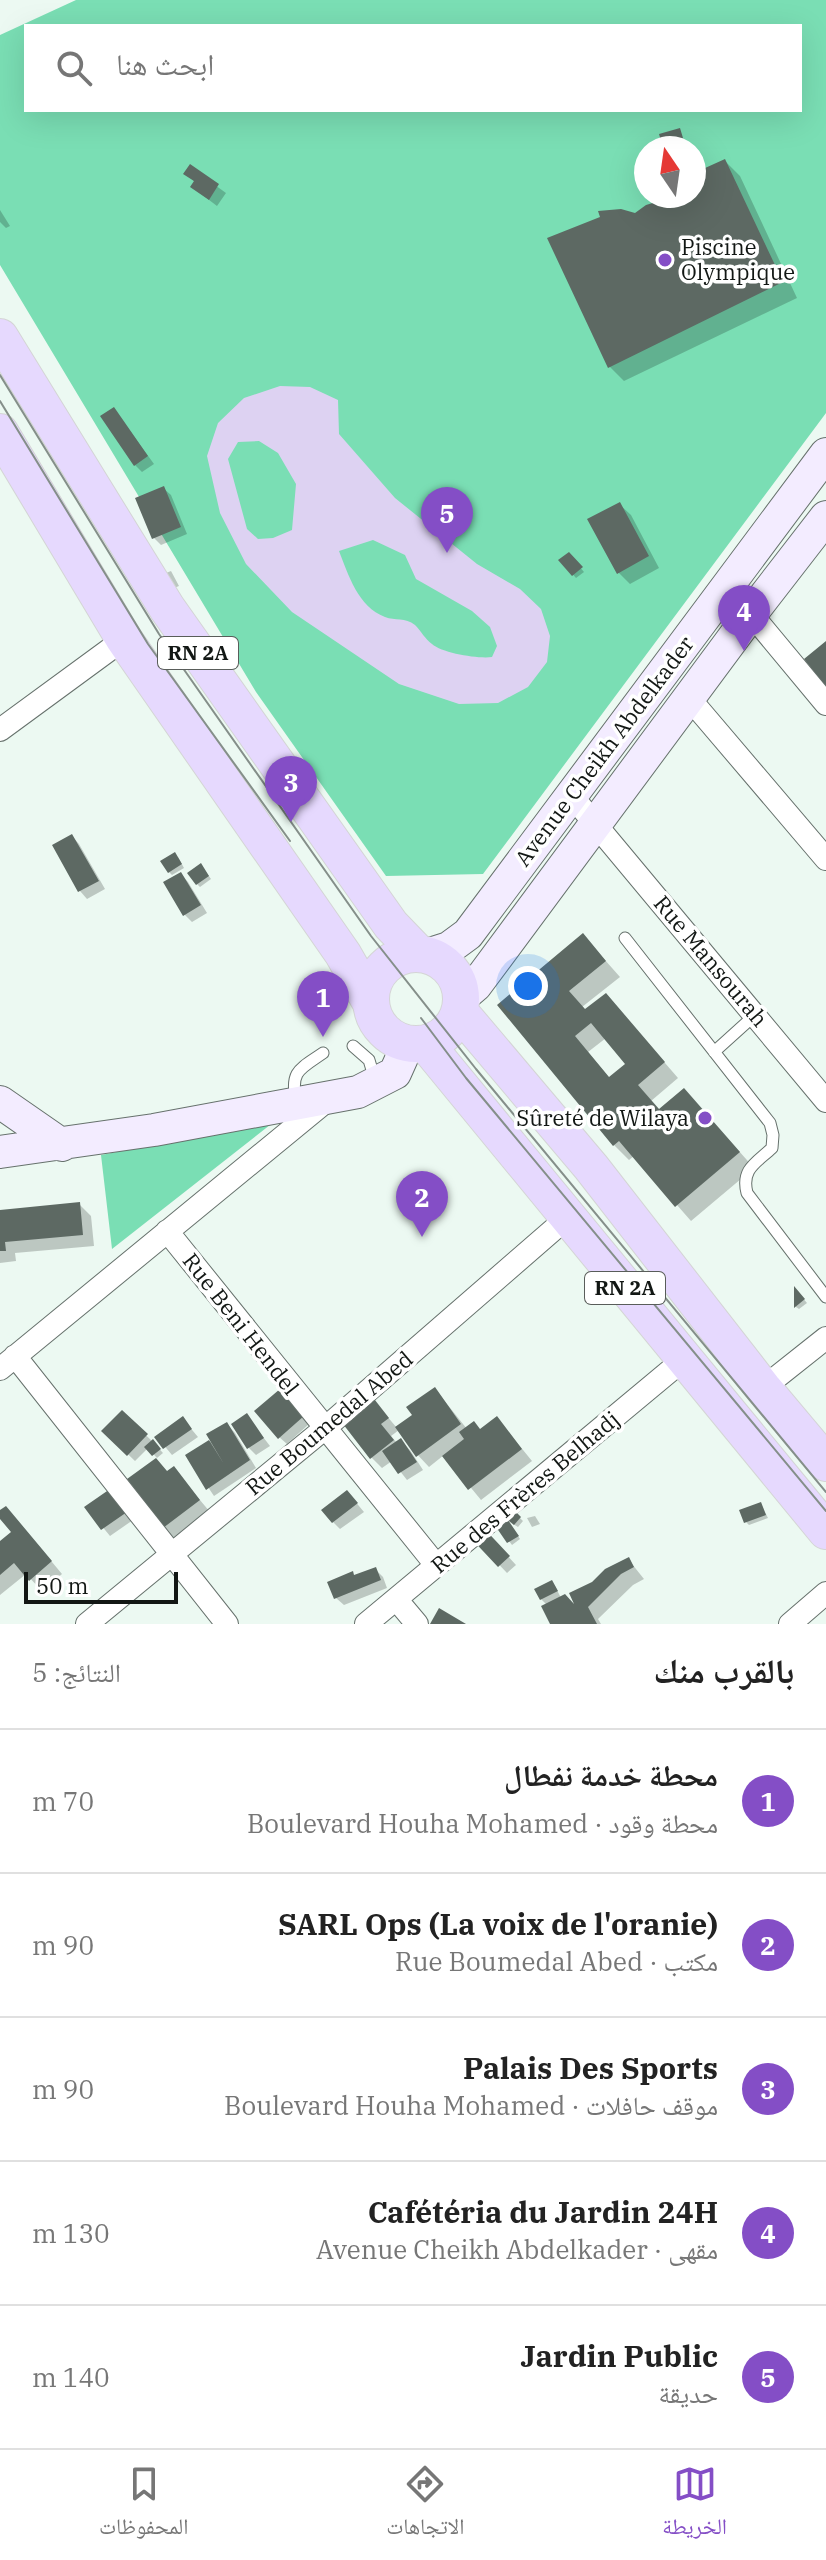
<!DOCTYPE html>
<html lang="ar">
<head>
<meta charset="utf-8">
<style>
	body { margin:0; font-family:"IBM Plex Serif","Noto Naskh Arabic",serif; background:#f6f6f6; color:#222; direction:rtl }
	.compass { position:absolute; left:634px; top:136px; width:72px; height:72px; border-radius:50%; background:#fff; box-shadow:0 8px 32px #0002; rotate:347deg }
	.scale { position:absolute; left:24px; bottom:20px; width:154px; box-sizing:border-box; padding-left:8px; border:4px solid #121714; border-top:0; font-size:22px; line-height:28px; white-space:nowrap; color:#121714; -webkit-text-stroke:6px #fff; paint-order:stroke }
	.you { position:absolute; left:528px; top:986px; width:28px; height:28px; margin:-20px; border:6px solid #fff; border-radius:50%; background:#1a73e8; box-shadow:0 0 0 12px #1a73e833 }
	.badge { display:grid; place-items:center; width:52px; height:52px; border-radius:50%; background:#844ec6; color:#fff; font-size:26px; font-weight:700 }
	.pin { position:absolute; translate:-50% -66px; filter:drop-shadow(0 2px 4px #0008) }
	.pin::after { content:''; position:absolute; top:42px; width:28px; height:24px; background:inherit; clip-path:polygon(0 0,100% 0,50% 100%) }
	.list { margin:0; padding:0; list-style:none }
	h2 { display:flex; justify-content:space-between; align-items:center; height:104px; margin:0; padding:0 32px; font-size:34px }
	h2 small { font-size:26px; font-weight:400; color:#767676 }
	.list li { display:grid; grid-template-columns:52px 1fr auto; gap:24px; align-items:center; box-sizing:border-box; height:144px; padding:0 32px; border-top:2px solid #e0e0e0 }
	.list b { display:block; font-size:30px; white-space:nowrap }
	.list p { margin:0; font-size:26px; white-space:nowrap; color:#767676 }
	.list em { font-size:26px; font-style:normal; color:#767676 }
	.icon { flex:none; width:44px; height:44px; fill:none; stroke:currentColor; stroke-width:2; stroke-linecap:round; stroke-linejoin:round }
	.map { position:relative; flex:none; width:826px; height:1624px; overflow:hidden; direction:ltr }
	.search { position:absolute; background:#fff; box-shadow:0 8px 32px #0002; left:24px; right:24px; top:24px; height:88px; display:flex; align-items:center; gap:20px; box-sizing:border-box; padding:0 28px; border-radius:0px; color:#767676; font-size:30px }
	.sheet { height:824px; background:#fff }
	nav { display:flex; justify-content:space-around; align-items:center; box-sizing:border-box; height:112px; border-top:2px solid #e0e0e0; background:#fff; font-size:22px; color:#767676 }
	nav a { display:grid; justify-items:center; gap:4px }
	nav .on { color:#844ec6 }
	.map>svg:first-child { display:block }
</style>
</head>
<body>
<div class="map">
<svg width="826" height="1624" viewBox="0 0 826 1624">
	<rect width="100%" height="100%" fill="#ecf9f2"/>
	<!-- green -->
	<path fill="#7adeb4" fill-rule="evenodd" d="M76 0H826V413L483 874 386 876 256 692 0 265V35ZM26 26H800V110H26ZM646 148H694V196H646Z
		M275 1121 112 1249 101 1155Z"/>
	<!-- water -->
	<path fill="#ddd2f2" fill-rule="evenodd" d="M280 386 310 387 338 400 339 434 395 498 477 564 520 589 541 609 550 636 547 662 528 687 498 703 459 704 399 684 292 612 246 564 220 513 207 456 218 423 244 398ZM259 441 278 453 296 484 292 530 273 538 258 539 247 529 228 459 238 442ZM373 540 405 555 416 579 472 611 490 627 497 646 492 657C478 659 442 653 432 644 425 639 421 631 415 625 405 617 395 621 385 617 358 607 348 574 339 551Z"/>
	<!-- shadow -->
	<path fill="#0003" fill-rule="evenodd" d="M725 161 740 176 797 298 624 381 609 366 636 215 668 201V196H694V175Z
		M190 167 226 193 217 206 192 187 195 182 186 174Z
		M0 210 10 226 6 228 0 222Z
		M114 409 154 464 142 472 135 465Z
		M163 488 171 495 187 534 161 545 153 537Z
		M619 504 631 515 659 568 630 584 618 572Z
		M569 554 584 572 576 578 561 561Z
		M171 571 179 586 169 590 161 575Z
		M72 836 79 844 105 889 87 899 80 891 55 846Z
		M178 857 184 868 172 875 169 872Z
		M204 869 211 879 200 887 197 884Z
		M181 874 188 882 207 913 192 922 185 915Z
		M597 951 620 977 582 1007 585 1010 620 1011 678 1078 651 1101 660 1111 699 1106 754 1168 691 1221 634 1156 629 1160 614 1145 500 1005ZM606 1038 628 1064 610 1079 588 1052Z
		M80 1205 91 1216 94 1246 15 1253 16 1261 0 1263V1212Z
		M796 1290 807 1303 799 1309 796 1307Z
		M364 1389 397 1428 415 1416 435 1389 467 1429 481 1431 497 1418 532 1461 481 1500 444 1455 429 1467 414 1451 399 1430 391 1436 397 1443 401 1441 410 1450 423 1470 407 1480 392 1461 382 1468 371 1457Z
		M287 1399 309 1424 287 1444 279 1437Z
		M122 1412 153 1442 163 1453 157 1458 148 1448 135 1461 104 1431Z
		M247 1416 270 1446 256 1455 249 1448Z
		M183 1419 198 1437 172 1455 157 1437Z
		M227 1424 235 1433 256 1468 214 1496 187 1456 213 1440Z
		M174 1469 210 1512 172 1541 143 1497Z
		M110 1491 133 1520 110 1536 87 1508Z
		M354 1500 364 1512 340 1529 333 1522Z
		M761 1504 768 1518 749 1525 746 1522Z
		M513 1511 523 1521 518 1527 508 1521 520 1539 512 1545 496 1524Z
		M0 1513 17 1520 62 1574 42 1591 26 1574 0 1595V1543L13 1532Z
		M535 1516 540 1524 532 1527 527 1518Z
		M479 1525 516 1565 507 1573 470 1534Z
		M628 1559 644 1579 633 1585 598 1619 601 1624H553L547 1605 541 1599 555 1586 561 1598 579 1611 593 1583Z
		M375 1569 383 1577 387 1588 344 1605 336 1598 356 1577Z"/>
	<!-- building -->
	<path fill="#5d6963" fill-rule="evenodd" d="M680 128 686 148H663L659 134Z
		M725 159 783 282 608 368 547 238 600 217 598 211 621 209 635 213 646 205 666 199V196H694V173Z
		M190 164 219 184 209 200 190 187 194 181 183 174Z
		M114 407 148 456 134 466 100 416Z
		M164 486 181 527 152 539 135 498Z
		M620 502 649 556 617 574 587 519Z
		M569 552 583 567 572 576 558 560Z
		M826 641V687L804 659Z
		M72 834 99 881 78 892 52 845Z
		M175 852 182 864 168 873 160 861Z
		M201 863 209 876 196 885 187 873Z
		M181 872 201 905 183 916 163 882Z
		M583 933 606 961 569 991 585 1009 606 993 665 1062 638 1085 659 1109 684 1088 740 1152 675 1207 619 1141 613 1146 497 1005ZM591 1023 625 1064 609 1077 575 1036Z
		M80 1202 83 1235 5 1242 6 1251H0V1210Z
		M794 1286 805 1299 794 1308Z
		M364 1386 389 1418 381 1424 394 1440 370 1459 333 1411Z
		M435 1387 461 1424 416 1457 395 1427 412 1415 406 1407Z
		M280 1389 304 1416 278 1439 254 1411Z
		M122 1410 148 1434 127 1456 101 1431Z
		M247 1413 264 1438 247 1449 231 1424Z
		M183 1416 192 1429 163 1449 154 1437Z
		M497 1416 522 1449 468 1490 442 1456 464 1439 459 1432 474 1421 480 1429Z
		M227 1422 250 1460 206 1490 185 1455 209 1440 224 1464 206 1434Z
		M401 1438 417 1462 398 1474 382 1451Z
		M153 1439 161 1449 152 1456 144 1447Z
		M156 1458 167 1471 174 1466 200 1500 159 1531 135 1501 141 1497 127 1479Z
		M110 1489 127 1512 101 1530 84 1507Z
		M347 1490 358 1503 332 1523 321 1510Z
		M761 1502 766 1515 744 1523 739 1510Z
		M6 1506 52 1561 29 1581 14 1563 0 1575V1541L11 1532 0 1519V1510Z
		M513 1509 521 1517 514 1525 508 1520 519 1536 507 1543 494 1524Z
		M479 1523 510 1556 498 1567 467 1534Z
		M629 1557 634 1567 621 1574 588 1607 597 1624H550L541 1606 565 1594 574 1604 569 1593 592 1582 605 1569Z
		M376 1567 381 1580 334 1599 327 1582 353 1571 354 1575Z
		M552 1580 558 1591 540 1600 534 1589Z
		M439 1608 466 1624H430Z"/>
	<g fill="none" stroke-linecap="round" stroke-linejoin="round">
		<!-- lane casing -->
		<g stroke="#66716c" stroke-width="13">
			<path id="lane" d="M625 938 770 1123 773 1135 772 1148C756 1163 741 1169 747 1193L826 1297
				M353 1046 369 1060 375 1080
				M714 1052 755 1015
				M296 1100C290 1071 300 1069 323 1053"/>
		</g>
		<!-- street casing -->
		<g stroke="#66716c" stroke-width="24">
			<path id="street" d="M728 586 826 704
				M689 698 826 859
				M0 730 124 639
				M571 795 826 1101
				M167 1231 436 1565
				M15 1356 227 1624
				M0 1369 324 1103
				M763 1388 826 1338
				M396 1599 417 1624
				M87 1624 324 1429 568 1217
				M366 1624 683 1360
				M790 1624 826 1593"/>
		</g>
		<!-- secondary casing -->
		<g stroke="#66716c" stroke-width="34">
			<path id="secondary" d="M427 955 449 948 468 934 826 454
				M462 997 476 985 751 614 826 517
				M0 1102 62 1145
				M0 1152 154 1130 358 1092 395 1073 408 1044"/>
		</g>
		<!-- primary casing -->
		<g stroke="#d4d5d5" stroke-width="38">
			<path id="primary" d="M0 337 167 608 391 925 419 954
				M0 432 124 639 343 954 371 1003
				M371 999a45 45 0 1 1 90 0a45 45 0 1 1-90 0Z
				M460 1012 591 1167 763 1388 826 1463
				M426 1044 826 1531"/>
		</g>
		<!-- lane -->
		<use href="#lane" stroke="#fff" stroke-width="11"/>
		<!-- street -->
		<use href="#street" stroke="#fff" stroke-width="22"/>
		<!-- secondary -->
		<use href="#secondary" stroke="#f3ecff" stroke-width="32"/>
		<!-- primary -->
		<use href="#primary" stroke="#e6d9fe" stroke-width="36"/>
		<!-- tram -->
		<path stroke="#858f8a" stroke-width="2" d="M0 375 159 634 371 936 476 1069 826 1492
			M0 401 148 644 290 841
			M421 1018 466 1078 826 1511"/>
	</g>
	<!-- markers -->
	<g fill="#844ec6" stroke="#fff" stroke-width="3">
		<circle cx="665" cy="260" r="8"/>
		<circle cx="705" cy="1118" r="8"/>
	</g>
	<g text-anchor="middle" stroke-width="7" stroke-linejoin="round" paint-order="stroke">
		<!-- shield labels -->
		<g fill="#fff" stroke="#595d5a" stroke-width="2">
			<rect x="158" y="637" width="80" height="32" rx="6"/>
			<rect x="585" y="1272" width="80" height="32" rx="6"/>
		</g>
		<g font-size="20" font-weight="bold" fill="#121714">
			<text x="198" y="660">RN 2A</text>
			<text x="625" y="1295">RN 2A</text>
		</g>
		<!-- poi labels -->
		<g font-size="22" fill="#121714" stroke="#fff" text-anchor="start">
			<text x="681" y="255">Piscine<tspan x="681" dy="25">Olympique</tspan></text>
			<text x="689" y="1126" text-anchor="end">Sûreté de Wilaya</text>
		</g>
		<!-- street labels -->
		<g font-size="22" fill="#121714" stroke="#fff">
			<text transform="translate(604 751) rotate(-53)" y="8">Avenue Cheikh Abdelkader</text>
			<text transform="translate(711 961) rotate(50)" y="8">Rue Mansourah</text>
			<text transform="translate(241 1324) rotate(52)" y="8">Rue Beni Hendel</text>
			<text transform="translate(329 1423) rotate(-40)" y="8">Rue Boumedal Abed</text>
			<text transform="translate(525 1492) rotate(-40)" y="8">Rue des Frères Belhadj</text>
		</g>
	</g>
</svg>
<svg class="compass" viewBox="-18 -18 36 36"><path d="M0-13l5 13h-10z" fill="#e53935"/><path d="M0 13l5-13h-10z" fill="#767676"/></svg>
<div class="scale">50 m</div>
<div class="you"></div>
<div class="pin badge" style="left:323px;top:1037px">1</div>
<div class="pin badge" style="left:422px;top:1237px">2</div>
<div class="pin badge" style="left:291px;top:822px">3</div>
<div class="pin badge" style="left:744px;top:651px">4</div>
<div class="pin badge" style="left:447px;top:553px">5</div>
<div class="search"><svg class="icon" aria-label="search" viewBox="0 0 24 24"><circle cx="10" cy="10" r="6"/><path d="M15 15l6 6"/></svg>ابحث هنا</div>
</div>
<section class="sheet">
<h2>بالقرب منك<small>النتائج: 5</small></h2>
<ul class="list">
<li><span class="badge">1</span><div><b>محطة خدمة نفطال</b><p>محطة وقود · Boulevard Houha Mohamed</p></div><em>70 m</em></li>
<li><span class="badge">2</span><div><b>SARL Ops (La voix de l'oranie)</b><p>مكتب · Rue Boumedal Abed</p></div><em>90 m</em></li>
<li><span class="badge">3</span><div><b>Palais Des Sports</b><p>موقف حافلات · Boulevard Houha Mohamed</p></div><em>90 m</em></li>
<li><span class="badge">4</span><div><b>Cafétéria du Jardin 24H</b><p>مقهى · Avenue Cheikh Abdelkader</p></div><em>130 m</em></li>
<li><span class="badge">5</span><div><b>Jardin Public</b><p>حديقة</p></div><em>140 m</em></li>
</ul>
</section>
<nav>
<a class="on"><svg class="icon" aria-label="map" viewBox="0 0 24 24"><path d="M3 6l6-2 6 2 6-2v14l-6 2-6-2-6 2zM9 4v14M15 6v14"/></svg>الخريطة</a>
<a><svg class="icon" aria-label="directions" viewBox="0 0 24 24"><path d="M12 3l9 9-9 9-9-9zM9 14v-3h6M13 9l2 2-2 2"/></svg>الاتجاهات</a>
<a><svg class="icon" aria-label="saved" viewBox="0 0 24 24"><path d="M7 4h10v16l-5-4-5 4z"/></svg>المحفوظات</a>
</nav>
</body>
</html>
